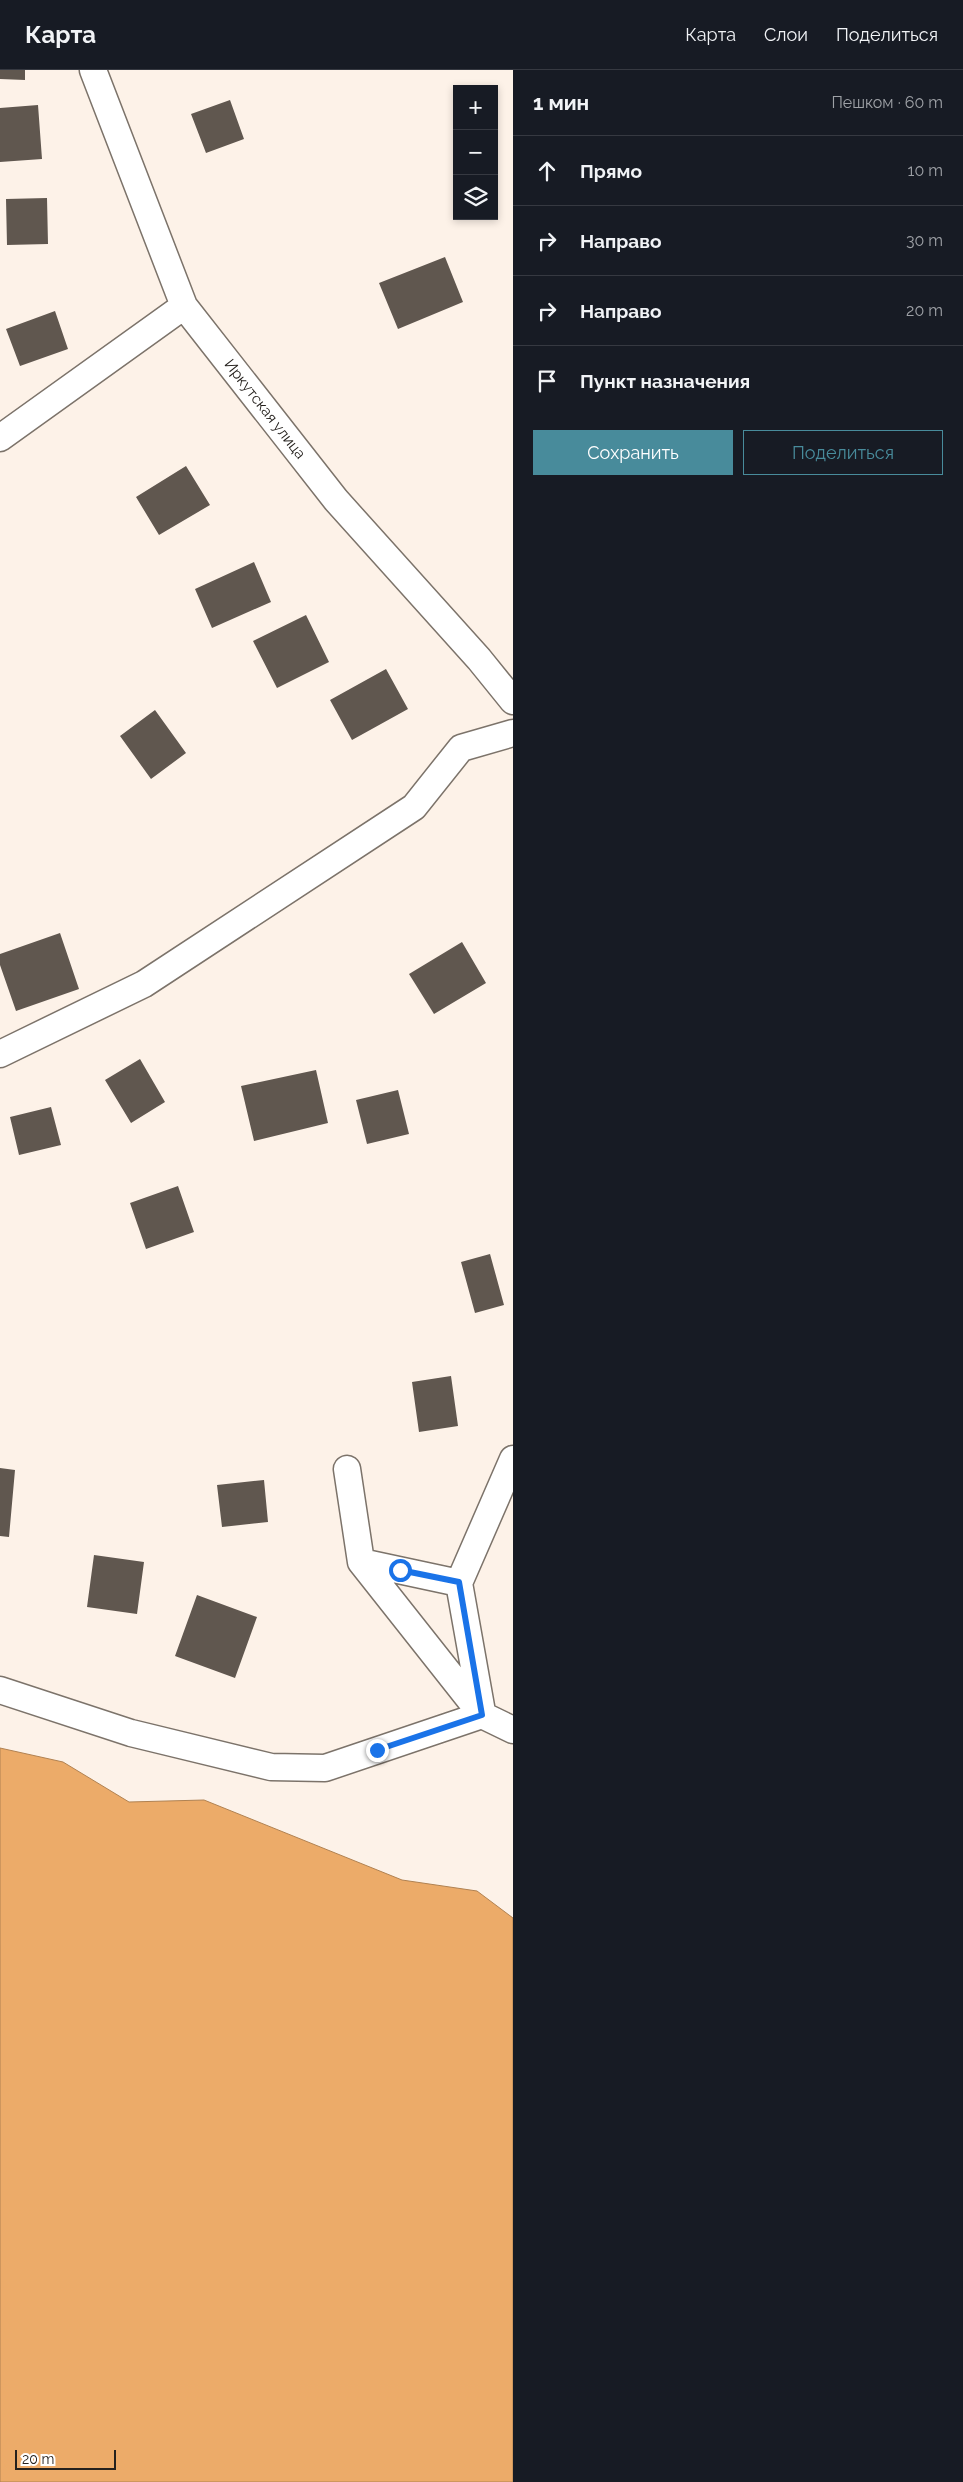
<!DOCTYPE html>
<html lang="ru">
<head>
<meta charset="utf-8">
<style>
	body { margin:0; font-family:Raleway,sans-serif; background:#242831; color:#f1f3f6 }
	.controls { position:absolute; right:15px; top:15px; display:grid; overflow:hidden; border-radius:0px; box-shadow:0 2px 8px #0003 }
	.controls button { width:45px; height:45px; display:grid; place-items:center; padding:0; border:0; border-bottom:1px solid #363941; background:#171b24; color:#f1f3f6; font:25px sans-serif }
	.scale { position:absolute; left:15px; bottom:12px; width:101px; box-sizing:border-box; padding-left:5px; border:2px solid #25211d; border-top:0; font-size:14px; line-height:18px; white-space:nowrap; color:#25211d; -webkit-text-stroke:4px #fff; paint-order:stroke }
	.stop { position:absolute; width:15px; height:15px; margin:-11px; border:4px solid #1a73e8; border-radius:50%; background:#fff }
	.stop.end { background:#1a73e8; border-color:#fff; box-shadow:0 1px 5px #0008 }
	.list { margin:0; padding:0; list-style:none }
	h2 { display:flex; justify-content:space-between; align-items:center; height:65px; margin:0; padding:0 20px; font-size:21px }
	h2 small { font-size:16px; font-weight:400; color:#9ea1a6 }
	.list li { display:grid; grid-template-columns:32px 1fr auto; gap:15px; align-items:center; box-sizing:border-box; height:70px; padding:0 20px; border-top:1px solid #363941 }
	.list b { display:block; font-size:19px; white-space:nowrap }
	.list em { font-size:16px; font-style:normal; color:#9ea1a6 }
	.actions { display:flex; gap:10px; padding:15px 20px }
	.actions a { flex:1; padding:11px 0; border:1px solid #488b9b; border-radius:0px; text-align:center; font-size:18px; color:#488b9b }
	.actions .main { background:#488b9b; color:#fff }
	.icon { flex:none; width:28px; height:28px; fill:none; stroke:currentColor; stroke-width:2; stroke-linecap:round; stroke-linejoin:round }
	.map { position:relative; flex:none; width:513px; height:2412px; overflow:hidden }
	header { display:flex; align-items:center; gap:30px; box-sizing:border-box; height:70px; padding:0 25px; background:#171b24; border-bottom:1px solid #363941 }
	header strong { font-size:24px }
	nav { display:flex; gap:28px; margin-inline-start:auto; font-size:18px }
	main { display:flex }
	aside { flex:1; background:#171b24 }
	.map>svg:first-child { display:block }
</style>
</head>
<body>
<header>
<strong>Карта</strong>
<nav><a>Карта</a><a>Слои</a><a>Поделиться</a></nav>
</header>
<main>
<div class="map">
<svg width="513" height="2412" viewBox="0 0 513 2412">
	<rect width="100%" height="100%" fill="#fdf2e8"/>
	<!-- water -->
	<path fill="#ecab69" stroke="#b08252" d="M0 1678 63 1692 129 1732 204 1730 402 1810 477 1821 513 1848V2412H0Z"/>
	<!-- building -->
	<path fill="#60574f" d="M0 0H25V10L0 9Z
		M230 30 244 69 206 83 191 44Z
		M38 35 42 89 0 92V38Z
		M47 128 48 174 7 175 6 129Z
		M445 187 463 232 398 259 379 213Z
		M55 241 68 279 20 296 6 259Z
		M186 396 210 435 159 465 136 427Z
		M254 492 271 532 212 558 195 519Z
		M306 545 329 592 277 618 253 571Z
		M386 599 408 639 352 670 330 630Z
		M155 640 186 683 151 709 120 666Z
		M60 863 79 919 16 941 0 895V884Z
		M462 872 486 913 434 944 409 904Z
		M140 989 165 1032 131 1053 105 1010Z
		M316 1000 328 1053 254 1071 241 1016Z
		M398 1020 409 1064 367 1074 356 1030Z
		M51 1037 61 1075 19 1085 10 1047Z
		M178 1116 194 1162 146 1179 130 1133Z
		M490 1184 504 1235 475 1243 461 1192Z
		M451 1306 458 1356 419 1362 412 1312Z
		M0 1398 15 1400 9 1467 0 1466Z
		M264 1410 268 1452 222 1457 217 1415Z
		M94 1485 144 1492 137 1544 87 1537Z
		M197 1525 257 1547 235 1608 175 1586Z"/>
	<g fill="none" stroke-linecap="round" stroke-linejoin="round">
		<!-- street casing -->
		<g stroke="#7c736a" stroke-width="29">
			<path id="street" d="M93 0 184 236 336 430 479 589 513 631
				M0 368 184 236
				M0 984 144 914 414 737 461 678 513 663
				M347 1399 361 1492 482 1645 513 1660
				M361 1492 459 1513
				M0 1620 131 1663 271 1697 325 1698 482 1645
				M482 1642 459 1513 513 1389"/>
		</g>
		<!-- street -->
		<use href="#street" stroke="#fff" stroke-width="26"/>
	</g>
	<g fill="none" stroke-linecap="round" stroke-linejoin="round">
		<!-- route -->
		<path stroke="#1a73e8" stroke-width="6" d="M377 1680 482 1645 459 1512 400 1500"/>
	</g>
	<g text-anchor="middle" stroke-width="5" stroke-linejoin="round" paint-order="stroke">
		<!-- street labels -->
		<g font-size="15" fill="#25211d" stroke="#fff">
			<text transform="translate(265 339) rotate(52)" y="5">Иркутская улица</text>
		</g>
	</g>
</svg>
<div class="controls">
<button>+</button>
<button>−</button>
<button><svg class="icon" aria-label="layers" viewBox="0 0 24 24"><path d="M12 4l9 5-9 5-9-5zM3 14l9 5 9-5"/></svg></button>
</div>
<div class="scale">20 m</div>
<div class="stop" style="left:400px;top:1500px"></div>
<div class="stop end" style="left:377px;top:1680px"></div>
</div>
<aside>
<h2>1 мин<small>Пешком · 60 m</small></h2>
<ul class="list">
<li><svg class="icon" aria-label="ahead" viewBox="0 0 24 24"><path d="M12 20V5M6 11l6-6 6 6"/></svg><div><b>Прямо</b></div><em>10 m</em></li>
<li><svg class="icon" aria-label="right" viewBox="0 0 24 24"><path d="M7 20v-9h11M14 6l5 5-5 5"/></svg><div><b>Направо</b></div><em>30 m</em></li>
<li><svg class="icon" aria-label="right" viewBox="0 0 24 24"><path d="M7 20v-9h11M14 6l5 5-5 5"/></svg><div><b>Направо</b></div><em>20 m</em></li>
<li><svg class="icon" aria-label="arrive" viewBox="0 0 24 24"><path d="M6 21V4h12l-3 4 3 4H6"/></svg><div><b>Пункт назначения</b></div></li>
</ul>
<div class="actions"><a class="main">Сохранить</a><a>Поделиться</a></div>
</aside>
</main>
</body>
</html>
